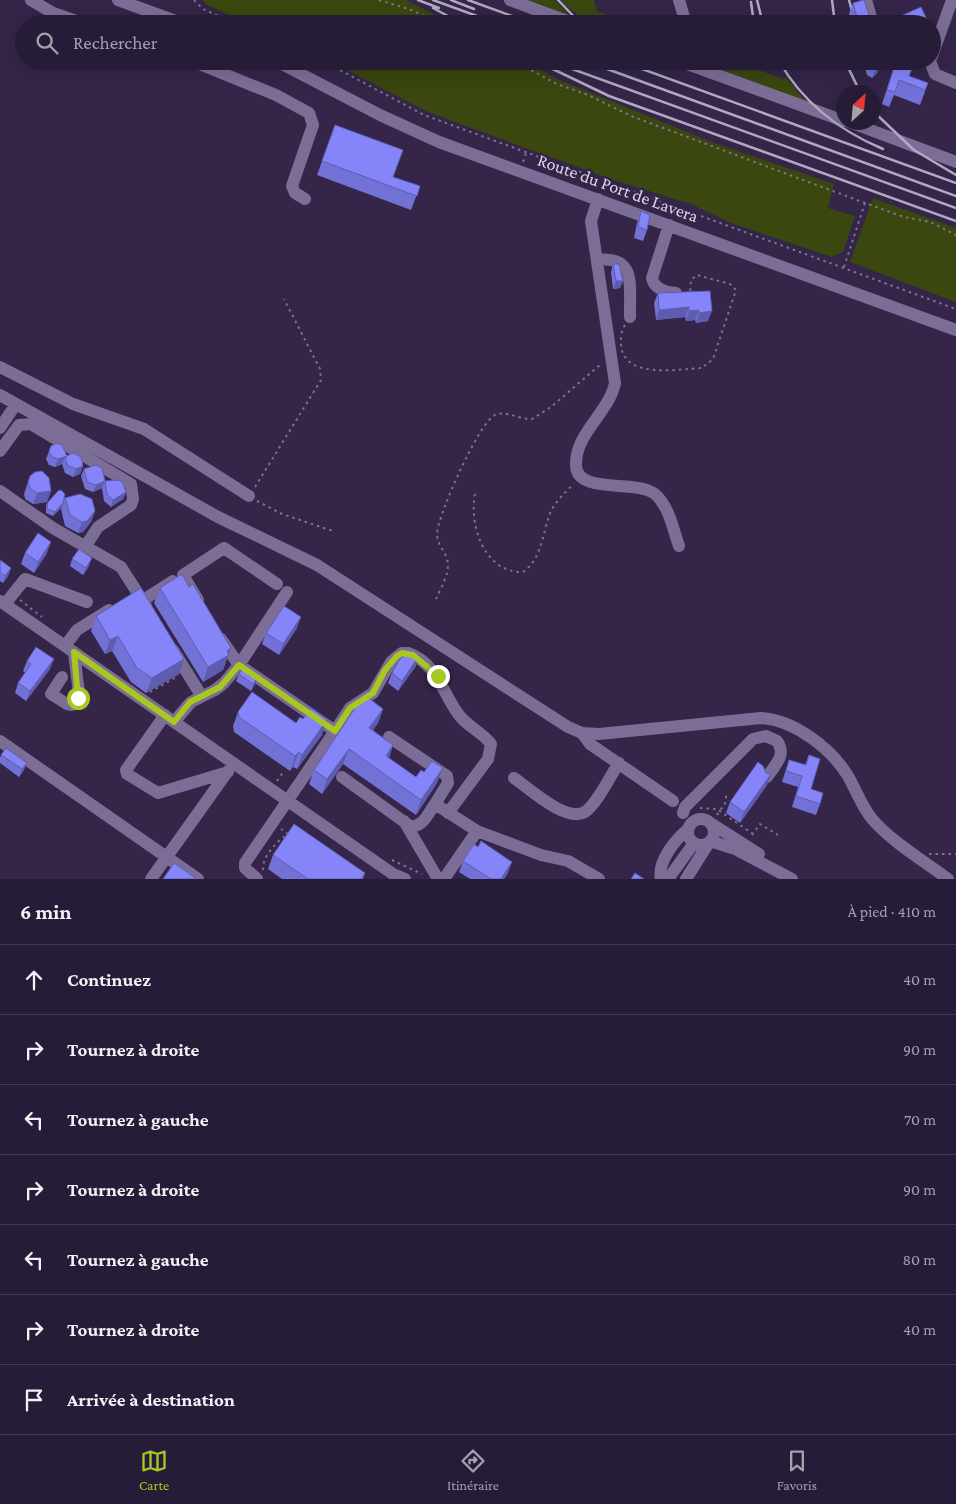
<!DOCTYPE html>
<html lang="fr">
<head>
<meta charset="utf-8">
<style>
	body { margin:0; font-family:"Crimson Pro",serif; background:#332942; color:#f1f3f6 }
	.compass { position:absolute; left:836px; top:85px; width:45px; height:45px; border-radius:50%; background:#271c37; box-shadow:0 5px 20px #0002; rotate:26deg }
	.stop { position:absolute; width:15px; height:15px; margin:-11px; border:4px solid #a7c820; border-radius:50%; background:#fff }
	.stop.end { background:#a7c820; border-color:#fff; box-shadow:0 1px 5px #0008 }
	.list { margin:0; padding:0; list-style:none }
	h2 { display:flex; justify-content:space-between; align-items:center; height:65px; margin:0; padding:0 20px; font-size:21px }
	h2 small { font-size:16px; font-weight:400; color:#a4a1ad }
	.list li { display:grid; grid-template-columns:32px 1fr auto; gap:15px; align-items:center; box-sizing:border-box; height:70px; padding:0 20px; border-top:1px solid #433a52 }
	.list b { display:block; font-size:19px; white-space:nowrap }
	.list em { font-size:16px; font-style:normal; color:#a4a1ad }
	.icon { flex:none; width:28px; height:28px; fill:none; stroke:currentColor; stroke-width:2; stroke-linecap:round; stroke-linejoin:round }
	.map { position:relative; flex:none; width:956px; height:879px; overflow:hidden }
	.search { position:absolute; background:#271c37; box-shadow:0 5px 20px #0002; left:15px; right:15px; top:15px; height:55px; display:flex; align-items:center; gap:12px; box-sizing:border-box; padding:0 18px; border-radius:28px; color:#a4a1ad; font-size:19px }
	.sheet { height:555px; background:#271c37 }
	nav { display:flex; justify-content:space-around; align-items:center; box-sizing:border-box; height:70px; border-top:1px solid #433a52; background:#271c37; font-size:14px; color:#a4a1ad }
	nav a { display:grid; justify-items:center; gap:2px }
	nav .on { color:#a7c820 }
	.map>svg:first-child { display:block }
</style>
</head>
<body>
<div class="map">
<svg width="956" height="879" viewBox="0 0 956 879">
	<rect width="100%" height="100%" fill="#342549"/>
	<!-- green -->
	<path fill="#3a470e" d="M202 0H406L453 24H249L207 5Z
		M524 0H555L571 17Z
		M561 0H594L597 11 633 24C599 24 586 26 561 0Z
		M330 61H524L557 79 712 142 834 184 828 208 855 216 843 252 832 257 731 223 691 204 613 180 428 112Z
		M735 61 783 79 786 77 805 101 701 62Z
		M873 198 956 228V302L850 262Z"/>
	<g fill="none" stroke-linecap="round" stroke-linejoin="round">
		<!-- path -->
		<path stroke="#7e7291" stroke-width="2" stroke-dasharray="2.5 4" stroke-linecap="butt" d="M194 0 203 9 237 24
			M379 0 409 9 442 24
			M323 61 424 115 956 309
			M514 61 557 84 588 95 631 116 865 203 904 217 930 222 956 235
			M523 162 526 153
			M844 267 865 203
			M625 325C621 331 621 336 621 344 623 380 678 369 702 368L713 359 736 290 730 284 697 275 691 280 690 293
			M255 487 321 380 320 369 284 299
			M475 494C469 525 484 573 523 572 543 558 542 532 551 511 557 500 565 492 574 484
			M257 501 282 514 333 531
			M436 599C441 587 451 572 447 559 444 550 437 544 437 534 437 517 479 422 495 415 508 410 519 420 532 419L551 407 601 364
			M20 600 42 617
			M150 692 178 676
			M277 781 284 771
			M700 808 717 809 753 834
			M717 815 726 802V794
			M752 835 760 824 778 835
			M929 854H956
			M392 860 422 874
			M263 870C262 856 278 840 288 834L281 829"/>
		<!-- minor -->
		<path stroke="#7c6d96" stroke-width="12" d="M31 0 53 13 85 24
			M118 0 184 24
			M510 0 575 24
			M679 0 686 24
			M866 0 873 24
			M932 56 952 0
			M192 61 276 95 309 113 313 125 292 186 295 193 305 199
			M276 61 380 115 439 142 956 330
			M679 61 844 121
			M930 61 935 74 956 83
			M849 122 956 162
			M598 199 591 221 615 383C609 413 575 433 576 465 576 495 637 479 655 494 669 506 673 529 679 546
			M669 225 652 278C654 289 665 292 676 293
			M597 260C638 255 629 287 630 317
			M0 367 73 404 144 429 249 496
			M0 395 218 517 317 565 568 727 582 733 590 744 673 801
			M0 428 16 404
			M0 451 19 425 31 424 131 484 133 499 131 505 98 527 85 547
			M0 491 53 528 121 567 146 606
			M143 600 173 581
			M198 600 183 575 224 548 277 584
			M0 601 393 874 405 879
			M5 604 25 579 87 602
			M221 639 239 665 335 731 245 863V868L257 879
			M65 646 77 630 109 610
			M173 650 201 695
			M62 677 51 694 67 704 72 705 78 699 79 694 74 652
			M165 715 126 770 127 774 158 793 228 772
			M174 722 191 702 215 690 224 683 239 665 287 592
			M335 731 350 708 373 693 391 662 402 653H408C438 664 442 693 459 715 468 727 482 732 491 744L488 759 448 813
			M582 733 599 734 761 718C794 720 831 748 848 776 856 790 862 807 872 819 892 842 924 861 948 879
			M389 737 447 776 448 783 435 804
			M0 741 198 879
			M342 777 410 826C423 828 428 813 435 804L477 831
			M514 778C530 789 566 823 585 812 597 804 610 776 619 763
			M683 813 685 807 753 739 766 736 777 741C787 755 775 765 767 777
			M688 832a13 13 0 1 1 26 0a13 13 0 1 1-26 0Z
			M404 821 438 879
			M712 824 759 854
			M151 879 228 771
			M444 879 477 831 541 855 568 861 599 879
			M661 879C657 862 675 840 688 829
			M668 879 694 843
			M686 879 710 841 735 849 792 879"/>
		<!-- rail -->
		<path stroke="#b1a8c2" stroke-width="2.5" d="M418 0 439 8
			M433 0 499 24
			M451 0 474 9
			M468 0 534 24
			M558 0 581 24
			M757 0 763 24
			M832 0 835 24
			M849 0 852 11
			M751 2 754 24
			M433 8 463 24
			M458 16 475 24
			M536 61 609 96 956 221
			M550 61 956 208
			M585 61 956 196
			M620 61 956 183
			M779 61C803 103 840 131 883 149
			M845 61 860 92
			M874 112 914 150 956 175"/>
	</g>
	<!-- wall -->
	<path fill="#7272d6" d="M853 3 872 24H852L849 14Z
		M903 15 929 24H900Z
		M863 61H880L877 73 872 78 867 75Z
		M896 61H915L909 76 928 83 920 105 894 95 889 107 882 104Z
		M335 125 393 177 420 186 411 210 317 175Z
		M641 211 647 230 643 241 634 238 637 223Z
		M613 264 623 281 620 288 613 289 611 272Z
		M710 291 708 321 696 323 695 320 686 321 685 317 656 320 654 303 658 293Z
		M51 446 83 466 80 474 73 477 65 473 62 464 55 467 49 465 46 459Z
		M84 469 126 492 123 499 111 507 104 501 102 488 93 492 85 489 81 476Z
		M30 476 51 491 47 502 33 504 25 499 24 494Z
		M65 498 95 511 91 522 83 532 78 533 65 526 61 509 62 507 53 516 46 513V505L48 502Z
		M25 553H47L34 573 21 564Z
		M72 559 89 566 83 575 70 566Z
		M0 560 11 568 8 576 3 583 0 581Z
		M160 588 231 648 223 670 203 682 154 603Z
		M96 616 184 659 179 674 146 693 131 682 112 651 105 654 91 631Z
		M297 628 279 655 262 644 266 633Z
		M27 661 50 669 26 701 15 693 18 683 26 673 23 671Z
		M416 666 398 691 388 683 392 673Z
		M239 674 255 684 251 691 236 681Z
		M383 709 378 723 373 730 393 745 389 758 416 777 437 783 416 815 343 764 322 794 309 784 314 770Z
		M238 712 296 723 322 735 297 769 293 767 290 771 234 732 233 726Z
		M1 755 24 770 19 777 0 763V758Z
		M809 755 811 789 820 804 816 815 792 807 798 787 782 782 789 760 805 765Z
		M766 773 767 785 740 823 726 813 730 802Z
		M273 855 365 873 363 879H282L268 869Z
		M463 861 508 873 504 879H470L459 872Z"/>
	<!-- shaded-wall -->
	<path fill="#5d5cae" d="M880 63 877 73 872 78 876 68Z
		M616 281H623L620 288 613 289Z
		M689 307 685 317 656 320 659 310Z
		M699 310 695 320 686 321 689 311Z
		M712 311 708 321 696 323 699 313Z
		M65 457 62 464 55 467 58 459Z
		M83 466 80 474 73 477 76 469Z
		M105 481 102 488 93 492 96 485Z
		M51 491 47 502 33 504 37 493Z
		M126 492 123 499 111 507 113 500Z
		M63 503 62 507 53 516 55 512Z
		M95 511 91 522 83 532 78 533 82 522Z
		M51 542 47 553 34 573 38 562Z
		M92 558 89 566 83 575 86 568Z
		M11 568 8 576 3 583 5 576Z
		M301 617 297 628 279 655 283 644Z
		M118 636 112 651 105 654 110 640Z
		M231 648 223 670 203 682 208 667 227 651Z
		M419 656 416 666 398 691 402 681Z
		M54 659 50 669 26 701 30 691Z
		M184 659 179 674 146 693 152 678Z
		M258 677 255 684 251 691 253 684Z
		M383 709 378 723 364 743 369 728Z
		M327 720 322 735 297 769 302 755Z
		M393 745 388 760 386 756Z
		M349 749 343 764 322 794 327 779Z
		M299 752 293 767 290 771 295 756Z
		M27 763 24 770 19 777 22 769Z
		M443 768 437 783 416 815 421 800Z
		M771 774 767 785 740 823 744 812Z
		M512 862 508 873 504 879H501Z"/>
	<!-- building -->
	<path fill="#8584f9" stroke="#5d5cae" d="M864 0 872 24H859L853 3Z
		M921 7 929 24H907L903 15Z
		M869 61H880V63L876 68 870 65Z
		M896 61H915L909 76 928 83 925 90 899 80 895 92 887 90Z
		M335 125 403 150 393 177 420 186 417 196 322 161Z
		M641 211 650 215 647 230 638 227Z
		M613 264H619L623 281H616Z
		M710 291 712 311 699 313V310L689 311V307L659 310 658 293Z
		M57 443 62 445 67 456 58 459 52 457 49 451 51 446Z
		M73 453 81 457 83 466 76 469 67 465 65 457Z
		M96 465 102 468 105 481 96 485 87 482 84 469Z
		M42 471 49 478 51 491 37 493 30 488 28 482 30 476 35 472Z
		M119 480 123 483 126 492 113 500 107 494 105 481Z
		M61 490 65 494 63 503 55 512 47 509 48 502 58 491Z
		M80 494 92 499 95 511 87 521 82 522 70 515 65 498Z
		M38 533 51 542 38 562 25 553Z
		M79 549 92 558 86 568 72 559Z
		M0 560 11 568 5 576 0 572Z
		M182 574 189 587 193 584 231 648 227 651 229 655 208 667 160 588Z
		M141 588 184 659 152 678 137 668 118 636 110 640 96 616Z
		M284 606 301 617 283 644 266 633Z
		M36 647 54 659 30 691 18 683 31 664 27 661Z
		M410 651 419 656 402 681 392 673 399 660Z
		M244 667 258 677 253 684 239 674Z
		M252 692 296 723 300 717 303 719 311 708 327 720 302 755 299 752 295 756 239 717 238 712Z
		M366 696 383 709 369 728 393 745 386 756 416 777 421 770 424 772 432 761 443 768 421 800 349 749 327 779 314 770 361 699Z
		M6 748 27 763 22 769 1 755Z
		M809 755 820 759 811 789 823 793 820 804 796 796 802 776 786 771 789 760 806 765Z
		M758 762 763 766 766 773 771 774 744 812 730 802Z
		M294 824 365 873 361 879H308L273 855Z
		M481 841 512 862 501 879H491L463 861 474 844 478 847Z
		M174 863 197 879H163Z
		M635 873 644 879H631Z"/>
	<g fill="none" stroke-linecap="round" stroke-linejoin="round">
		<!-- route -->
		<path stroke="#a7c820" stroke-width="6" d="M78 698 74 652 174 722 190 702 220 687 239 665 335 731 350 708 373 693 385 670 397 656 402 653 413 655 438 676"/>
	</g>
	<g text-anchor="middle" stroke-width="5" stroke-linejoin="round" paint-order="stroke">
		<!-- street labels -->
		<g font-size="18" fill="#dbd4eb" stroke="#342549">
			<text transform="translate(618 188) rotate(20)" y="6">Route du Port de Lavera</text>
		</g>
	</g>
</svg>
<svg class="compass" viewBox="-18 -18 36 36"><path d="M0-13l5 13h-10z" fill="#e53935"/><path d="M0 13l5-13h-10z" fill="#a4a1ad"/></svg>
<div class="stop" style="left:78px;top:698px"></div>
<div class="stop end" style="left:438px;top:676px"></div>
<div class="search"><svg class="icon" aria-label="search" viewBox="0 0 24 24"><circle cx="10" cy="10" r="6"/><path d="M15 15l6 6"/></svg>Rechercher</div>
</div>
<section class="sheet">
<h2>6 min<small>À pied · 410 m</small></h2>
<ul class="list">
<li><svg class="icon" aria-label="ahead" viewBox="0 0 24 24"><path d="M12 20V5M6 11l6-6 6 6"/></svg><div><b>Continuez</b></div><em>40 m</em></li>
<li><svg class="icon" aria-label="right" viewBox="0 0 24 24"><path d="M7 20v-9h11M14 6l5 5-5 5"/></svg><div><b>Tournez à droite</b></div><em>90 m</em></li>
<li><svg class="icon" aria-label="left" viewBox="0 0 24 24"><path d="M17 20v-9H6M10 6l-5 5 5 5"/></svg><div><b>Tournez à gauche</b></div><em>70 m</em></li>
<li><svg class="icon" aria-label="right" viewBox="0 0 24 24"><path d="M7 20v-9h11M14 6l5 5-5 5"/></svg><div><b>Tournez à droite</b></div><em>90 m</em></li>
<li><svg class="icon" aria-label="left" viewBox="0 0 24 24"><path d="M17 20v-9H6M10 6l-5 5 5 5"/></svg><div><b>Tournez à gauche</b></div><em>80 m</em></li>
<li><svg class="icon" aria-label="right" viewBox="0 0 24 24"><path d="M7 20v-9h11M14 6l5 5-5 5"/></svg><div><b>Tournez à droite</b></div><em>40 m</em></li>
<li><svg class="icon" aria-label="arrive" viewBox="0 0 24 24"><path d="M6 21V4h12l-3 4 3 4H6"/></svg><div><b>Arrivée à destination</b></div></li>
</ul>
</section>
<nav>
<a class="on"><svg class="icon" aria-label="map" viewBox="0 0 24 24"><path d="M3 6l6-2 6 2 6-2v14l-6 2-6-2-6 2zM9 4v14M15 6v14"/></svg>Carte</a>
<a><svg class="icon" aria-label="directions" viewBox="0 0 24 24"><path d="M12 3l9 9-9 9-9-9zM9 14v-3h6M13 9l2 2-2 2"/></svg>Itinéraire</a>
<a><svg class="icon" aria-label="saved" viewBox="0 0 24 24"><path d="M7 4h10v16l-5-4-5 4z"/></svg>Favoris</a>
</nav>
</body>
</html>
